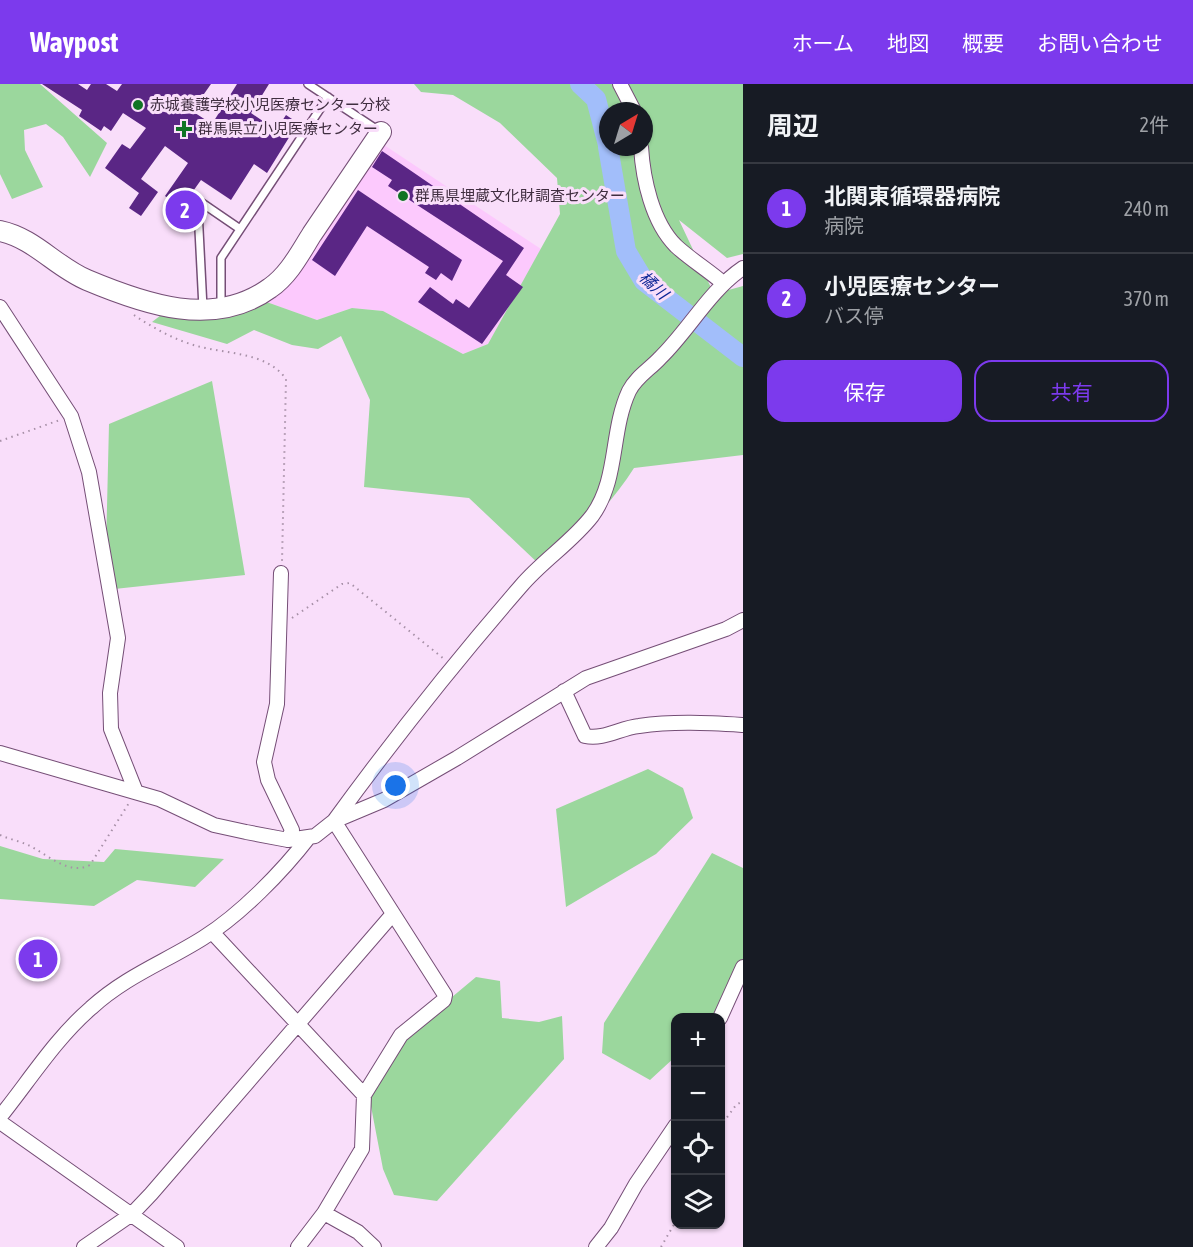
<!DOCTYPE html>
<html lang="ja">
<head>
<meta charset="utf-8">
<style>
	body { margin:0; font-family:"Asap Condensed","Noto Sans JP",sans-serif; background:#20242c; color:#f1f3f6 }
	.controls { position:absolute; right:18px; bottom:18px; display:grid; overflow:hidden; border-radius:12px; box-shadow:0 2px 4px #0004 }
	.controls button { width:54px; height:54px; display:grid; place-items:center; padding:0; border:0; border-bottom:2px solid #363941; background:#171b24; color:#f1f3f6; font:30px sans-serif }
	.compass { position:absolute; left:599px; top:18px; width:54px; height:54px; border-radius:50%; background:#171b24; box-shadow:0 2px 4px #0004; rotate:38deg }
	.you { position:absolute; left:396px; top:702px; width:21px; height:21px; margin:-15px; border:4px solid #fff; border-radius:50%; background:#1a73e8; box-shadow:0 0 0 9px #1a73e833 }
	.badge { display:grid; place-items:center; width:39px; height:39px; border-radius:50%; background:#7c3aed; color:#fff; font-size:20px; font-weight:700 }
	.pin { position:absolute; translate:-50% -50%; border:3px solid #fff; box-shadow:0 2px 6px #0006 }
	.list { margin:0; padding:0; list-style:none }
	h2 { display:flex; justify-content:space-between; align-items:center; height:78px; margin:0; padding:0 24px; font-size:26px }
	h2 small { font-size:20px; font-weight:400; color:#9ea1a6 }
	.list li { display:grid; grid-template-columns:39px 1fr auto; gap:18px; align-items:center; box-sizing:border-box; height:90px; padding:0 24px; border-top:2px solid #363941 }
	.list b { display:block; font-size:22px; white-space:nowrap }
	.list p { margin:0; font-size:20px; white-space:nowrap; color:#9ea1a6 }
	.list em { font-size:20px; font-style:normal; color:#9ea1a6 }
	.actions { display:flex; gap:12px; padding:18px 24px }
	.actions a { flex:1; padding:14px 0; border:2px solid #7c3aed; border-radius:18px; text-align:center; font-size:21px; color:#7c3aed }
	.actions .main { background:#7c3aed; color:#fff }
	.icon { flex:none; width:33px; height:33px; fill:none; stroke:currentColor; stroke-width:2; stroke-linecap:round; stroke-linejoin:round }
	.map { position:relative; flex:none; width:743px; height:1163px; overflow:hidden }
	header { display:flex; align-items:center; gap:36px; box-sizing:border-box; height:84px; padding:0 30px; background:#7c3aed; color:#fff }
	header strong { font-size:28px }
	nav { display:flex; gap:33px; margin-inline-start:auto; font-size:21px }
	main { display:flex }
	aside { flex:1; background:#171b24 }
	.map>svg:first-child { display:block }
</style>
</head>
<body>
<header>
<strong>Waypost</strong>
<nav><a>ホーム</a><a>地図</a><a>概要</a><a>お問い合わせ</a></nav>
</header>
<main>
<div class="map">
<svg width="743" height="1163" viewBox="0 0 743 1163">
	<rect width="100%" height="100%" fill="#f9defa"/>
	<!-- built -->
	<path fill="#fcc9fd" d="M381 59 541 165 488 260 463 270 383 227 352 224 317 236 261 216Z"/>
	<!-- green -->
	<path fill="#9bd79d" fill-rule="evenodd" d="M0 0H40L107 59 90 93 63 53 46 40 24 46 25 66 43 103 12 115 0 90Z
		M414 0H743V170L727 174 679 136 714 210 743 202V371L634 384C609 423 579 453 541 482L469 414 364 403 370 316 341 252 318 265 292 261 254 246 227 260 152 238 165 228 261 216 317 236 352 224 383 227 463 270 488 260 560 130 557 94 500 39 453 11 421 8ZM608 27H644V63H608Z
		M212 297 245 491 105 506 109 340Z
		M648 685 683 704 693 734 656 770 566 823 556 725Z
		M0 762 43 775 104 778 115 765 224 775 195 803 137 796 94 822 0 815Z
		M712 769 743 784V899L717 933 676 934 675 973 650 996 602 969 604 939Z
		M476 893 500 897 502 934 539 938 562 932 564 975 437 1117 394 1111 383 1085 369 1012 403 954Z"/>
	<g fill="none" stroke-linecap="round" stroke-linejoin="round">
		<!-- river -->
		<path stroke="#a2befa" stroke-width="20" d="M580 0 596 15 608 61
			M608 63 626 167 644 197 743 273"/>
	</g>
	<!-- building -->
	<path fill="#5a2685" d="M42 0H78L87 6 91 0H106L117 7 122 0H211L192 27 212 40 237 0H269L251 29 276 46 286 31 298 39 267 89 254 80 231 116 201 96 181 124 165 112 188 79 165 62 141 95 158 108 141 132 129 124 139 109 105 84 122 60 130 65 146 44 123 29 111 47 104 42 101 47 79 32 82 26Z
		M382 67 524 164 506 191 523 203 482 260 418 218 430 203 453 220 456 215 469 224 503 177 388 102 392 96 372 83Z
		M358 106 462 176 452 197 441 189 436 196 425 189 429 183 367 142 335 192 312 176Z"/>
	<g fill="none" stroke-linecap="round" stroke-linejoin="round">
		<!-- lane casing -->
		<g stroke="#754e76" stroke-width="10">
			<path id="lane" d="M308 0 379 47
				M221 221V174L328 13
				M203 224 198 126 202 119 240 145"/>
		</g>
		<!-- street casing -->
		<g stroke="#754e76" stroke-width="16">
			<path id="street" d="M620 0 634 27
				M641 63C643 95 652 138 676 162 690 175 708 186 723 199
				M0 223 71 332 89 388 118 554 110 609 111 645 136 708
				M281 489 277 620 264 678 268 696 292 746 288 756
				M564 607 585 652C604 656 620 644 639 642 674 637 708 639 743 641
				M0 669 159 715 214 741 246 748 288 756 315 752 334 737C393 656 455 578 521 502 542 477 572 458 592 432 619 395 610 348 629 307 636 293 650 285 660 274 689 246 709 207 743 184
				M334 737 384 716 457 674 586 594 726 545 743 536
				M212 848 364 1011
				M720 934 743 883
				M0 1033C29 997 56 954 91 924 126 892 165 878 203 854 241 830 282 788 309 753
				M0 1038 177 1163
				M324 1129 358 1148 374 1163
				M84 1163 132 1130 151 1110 392 831
				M298 1163 324 1129 362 1065 364 1011 401 951 444 916 445 911 334 737
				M596 1163 611 1144 636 1100 676 1041"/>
		</g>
		<!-- secondary casing -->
		<g stroke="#754e76" stroke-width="22">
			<path id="secondary" d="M0 147C34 154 56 183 87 196 144 220 214 245 270 204 289 191 300 169 312 150 335 116 358 82 381 48"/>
		</g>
		<!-- path -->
		<path stroke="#a790a7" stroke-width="2" stroke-dasharray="1.5 4.5" stroke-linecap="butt" d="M134 231C153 244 175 256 197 262 226 270 267 268 286 295L282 478
			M0 357 60 336
			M292 534 342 500 350 499 444 575
			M0 751C9 755 19 757 28 761 47 770 69 792 90 781L129 719
			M720 1043 736 1021 743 1017
			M661 1163 676 1137"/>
		<!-- lane -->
		<use href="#lane" stroke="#fff" stroke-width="7"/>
		<!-- street -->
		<use href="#street" stroke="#fff" stroke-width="14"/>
		<!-- secondary -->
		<use href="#secondary" stroke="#fff" stroke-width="20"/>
	</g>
	<!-- markers -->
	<g fill="#107425" stroke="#f9defa" stroke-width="2">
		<circle cx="138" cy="21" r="6"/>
		<path d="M181 36h6v6h6v6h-6v6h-6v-6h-6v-6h6z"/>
		<circle cx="403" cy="112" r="6"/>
	</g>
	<g text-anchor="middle" stroke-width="6" stroke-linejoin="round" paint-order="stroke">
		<!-- poi labels -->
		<g font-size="15" fill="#402e40" stroke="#f9defa" text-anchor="start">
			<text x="150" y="26">赤城養護学校小児医療センター分校</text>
			<text x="198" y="50">群馬県立小児医療センター</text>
			<text x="415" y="117">群馬県埋蔵文化財調査センター</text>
		</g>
		<!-- water labels -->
		<g font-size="16" font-style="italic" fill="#0d2696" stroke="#f9defa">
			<text transform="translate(654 201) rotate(43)" y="6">橘川</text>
		</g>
	</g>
</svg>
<div class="controls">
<button>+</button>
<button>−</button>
<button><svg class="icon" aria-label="locate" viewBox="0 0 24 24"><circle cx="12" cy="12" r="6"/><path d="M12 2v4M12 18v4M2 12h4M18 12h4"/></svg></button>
<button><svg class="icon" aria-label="layers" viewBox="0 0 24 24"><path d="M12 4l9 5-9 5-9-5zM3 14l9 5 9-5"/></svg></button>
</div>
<svg class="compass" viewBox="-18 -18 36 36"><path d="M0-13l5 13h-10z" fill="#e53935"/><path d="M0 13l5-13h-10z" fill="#9ea1a6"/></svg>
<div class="you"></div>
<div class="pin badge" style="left:38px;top:875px">1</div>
<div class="pin badge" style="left:185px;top:126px">2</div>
</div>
<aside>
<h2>周辺<small>2件</small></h2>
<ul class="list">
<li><span class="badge">1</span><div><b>北関東循環器病院</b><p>病院</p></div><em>240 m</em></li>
<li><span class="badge">2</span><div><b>小児医療センター</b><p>バス停</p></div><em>370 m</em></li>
</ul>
<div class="actions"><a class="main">保存</a><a>共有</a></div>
</aside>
</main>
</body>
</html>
